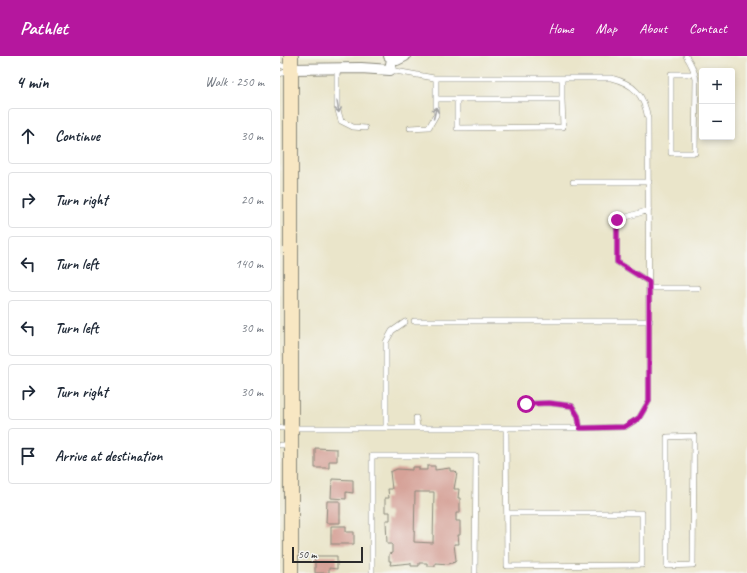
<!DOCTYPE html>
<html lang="en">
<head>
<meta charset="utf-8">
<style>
	body { margin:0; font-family:Caveat,sans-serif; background:#f6f6f7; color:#1f2937 }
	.controls { position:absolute; right:12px; top:12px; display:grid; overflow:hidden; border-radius:4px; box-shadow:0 2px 6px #0003 }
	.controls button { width:36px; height:36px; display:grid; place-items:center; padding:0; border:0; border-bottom:1px solid #e0e1e3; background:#fff; color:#1f2937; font:20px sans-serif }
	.scale { position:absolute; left:12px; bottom:10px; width:71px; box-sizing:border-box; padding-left:4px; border:2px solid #2b2b2b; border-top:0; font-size:11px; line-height:14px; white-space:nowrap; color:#2b2b2b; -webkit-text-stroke:3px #f6f6f2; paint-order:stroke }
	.stop { position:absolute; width:12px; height:12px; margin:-9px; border:3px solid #b5179e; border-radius:50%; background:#fff }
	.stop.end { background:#b5179e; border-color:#fff; box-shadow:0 1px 4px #0008 }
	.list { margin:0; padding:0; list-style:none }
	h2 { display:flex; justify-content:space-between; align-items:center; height:52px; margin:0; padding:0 16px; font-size:17px }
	h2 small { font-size:13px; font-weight:400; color:#747a83 }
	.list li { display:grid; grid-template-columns:26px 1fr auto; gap:12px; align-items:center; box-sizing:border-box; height:56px; margin:0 8px 8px; padding:0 8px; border:1px solid #e0e1e3; border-radius:4px }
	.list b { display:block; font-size:15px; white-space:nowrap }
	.list em { font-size:13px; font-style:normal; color:#747a83 }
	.icon { flex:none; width:22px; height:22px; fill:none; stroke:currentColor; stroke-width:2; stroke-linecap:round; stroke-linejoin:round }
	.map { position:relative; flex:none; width:467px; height:517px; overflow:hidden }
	header { display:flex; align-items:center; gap:24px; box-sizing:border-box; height:56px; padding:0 20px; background:#b5179e; color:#fff }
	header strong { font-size:19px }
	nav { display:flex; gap:22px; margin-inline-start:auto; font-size:14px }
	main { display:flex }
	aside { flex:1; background:#fff }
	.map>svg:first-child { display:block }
</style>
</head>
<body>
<header>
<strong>Pathlet</strong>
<nav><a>Home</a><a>Map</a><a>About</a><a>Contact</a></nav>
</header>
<main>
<aside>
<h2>4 min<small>Walk · 250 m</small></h2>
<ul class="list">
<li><svg class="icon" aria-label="ahead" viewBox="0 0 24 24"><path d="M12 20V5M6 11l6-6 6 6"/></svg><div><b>Continue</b></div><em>30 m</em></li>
<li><svg class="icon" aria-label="right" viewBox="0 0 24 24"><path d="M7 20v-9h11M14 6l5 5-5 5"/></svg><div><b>Turn right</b></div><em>20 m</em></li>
<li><svg class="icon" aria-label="left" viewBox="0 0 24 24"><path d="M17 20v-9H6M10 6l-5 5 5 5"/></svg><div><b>Turn left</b></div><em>140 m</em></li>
<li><svg class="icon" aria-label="left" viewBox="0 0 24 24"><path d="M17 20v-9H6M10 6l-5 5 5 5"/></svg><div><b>Turn left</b></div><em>30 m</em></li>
<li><svg class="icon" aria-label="right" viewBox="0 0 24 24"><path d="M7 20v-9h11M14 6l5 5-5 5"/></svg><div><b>Turn right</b></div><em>30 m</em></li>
<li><svg class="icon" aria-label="arrive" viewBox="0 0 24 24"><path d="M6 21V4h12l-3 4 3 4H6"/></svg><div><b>Arrive at destination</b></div></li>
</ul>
</aside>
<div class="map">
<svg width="467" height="517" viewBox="0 0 467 517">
	<rect width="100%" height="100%" fill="#f6f6f2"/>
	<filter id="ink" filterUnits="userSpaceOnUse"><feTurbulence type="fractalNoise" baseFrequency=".025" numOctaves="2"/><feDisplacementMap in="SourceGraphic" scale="8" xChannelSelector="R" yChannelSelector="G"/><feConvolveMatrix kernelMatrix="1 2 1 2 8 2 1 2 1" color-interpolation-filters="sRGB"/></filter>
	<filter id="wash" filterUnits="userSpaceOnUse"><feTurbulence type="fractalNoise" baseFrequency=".012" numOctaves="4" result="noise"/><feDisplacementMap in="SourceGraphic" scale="16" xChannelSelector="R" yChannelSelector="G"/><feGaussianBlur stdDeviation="0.9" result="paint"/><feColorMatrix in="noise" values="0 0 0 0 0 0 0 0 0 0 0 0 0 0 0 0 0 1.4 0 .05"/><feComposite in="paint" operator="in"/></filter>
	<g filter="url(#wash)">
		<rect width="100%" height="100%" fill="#eae5ca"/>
		<g id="blocks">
			<!-- building -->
			<path fill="#d6a298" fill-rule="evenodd" d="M35 392 57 393V405H49V412H35Z
				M147 410H155V414L170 412V415H175L177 417 174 433H179L178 442H180V457H176V465H180V479H178L179 488H174L176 504 175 506 169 508 155 507V510H147V507H139V510H131V507L110 509 111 505H109V498L112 497V488H107L106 464H110V456H105V442H109L108 433H112L110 416 117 413 132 414V411H139V414H147ZM135 436H154L153 487 134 486Z
				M52 423 73 424V437L66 436V443L51 442Z
				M47 445H60V467H46Z
				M51 470H66V476H74V488H51Z
				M35 500H57V513L49 512V517H35Z"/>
		</g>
	</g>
	<g filter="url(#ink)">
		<use href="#blocks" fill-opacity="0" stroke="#8a887a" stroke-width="1"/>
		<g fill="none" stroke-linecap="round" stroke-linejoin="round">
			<!-- service casing -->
			<g stroke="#8a887a" stroke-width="6">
				<path id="service" d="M406 0C411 7 414 14 416 23L415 97H391V18H415
					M0 9 10 13
					M57 13V51L61 65 73 71 85 72
					M0 18 10 14
					M157 43H282V22
					M177 43V72L283 71 282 43
					M130 72 149 71 156 59V22
					M293 126H369
					M369 154 337 164V206L369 226
					M370 232H418
					M134 265H370
					M246 348 269 347 292 350 298 360 300 372
					M136 362 137 372
					M0 372H305L345 371 359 362 369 345 368 63C364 39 355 28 331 22H154L110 14
					M106 372V286L112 275 125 266
					M226 372 227 510 362 509V457H227
					M414 380 413 509 387 510V381Z
					M0 389H11
					M92 517V400H196L195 517"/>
			</g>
			<!-- minor casing -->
			<g stroke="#8a887a" stroke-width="12">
				<path id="minor" d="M109 0 117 4 125 0
					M11 13 81 12 110 14 112 3"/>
			</g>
			<!-- secondary casing -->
			<g stroke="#8a887a" stroke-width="16">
				<path id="secondary" d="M11 517V0"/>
			</g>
			<!-- service -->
			<use href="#service" stroke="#fff" stroke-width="5"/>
			<!-- minor -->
			<use href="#minor" stroke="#fff" stroke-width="10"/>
			<!-- secondary -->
			<use href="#secondary" stroke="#f8e7c3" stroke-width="14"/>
		</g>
		<!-- one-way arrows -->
		<defs><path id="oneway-shaft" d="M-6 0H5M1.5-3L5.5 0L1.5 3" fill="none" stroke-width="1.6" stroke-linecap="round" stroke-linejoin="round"/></defs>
		<g stroke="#a0a0a0">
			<use href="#oneway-shaft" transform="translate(58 51) rotate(81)"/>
			<use href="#oneway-shaft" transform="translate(155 57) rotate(-76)"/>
		</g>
	</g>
	<g fill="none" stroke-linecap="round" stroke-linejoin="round" filter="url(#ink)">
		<!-- route -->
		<path stroke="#b5179e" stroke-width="5" d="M246 348 269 347 292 350 298 360 300 372H305L344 371 359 362 369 345V226L337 206V164"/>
	</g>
</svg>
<div class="controls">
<button>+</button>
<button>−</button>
</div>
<div class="scale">50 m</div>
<div class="stop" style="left:246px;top:348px"></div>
<div class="stop end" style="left:337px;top:164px"></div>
</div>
</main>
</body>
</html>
